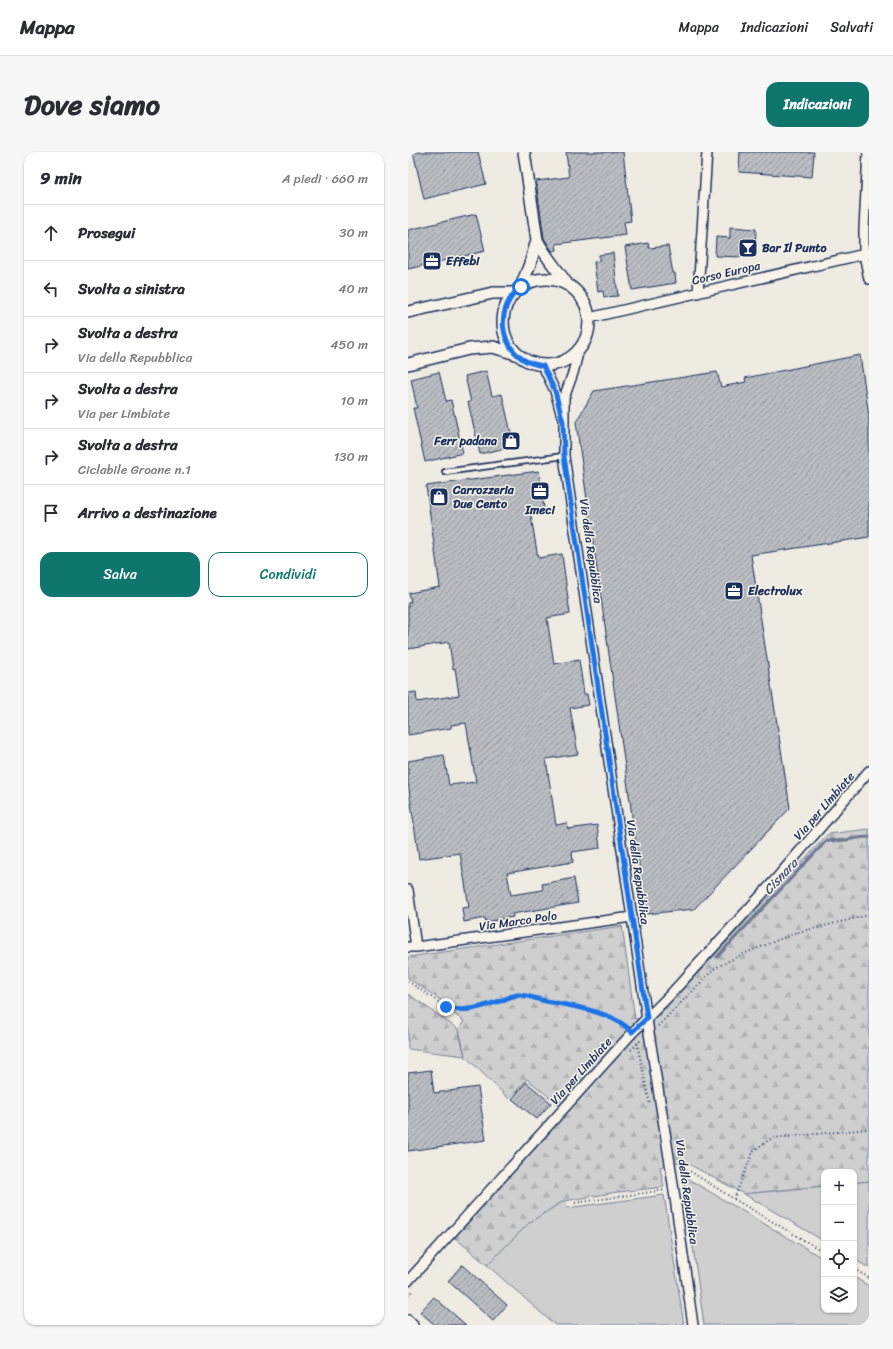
<!DOCTYPE html>
<html lang="it">
<head>
<meta charset="utf-8">
<style>
	body { margin:0; font-family:Sriracha,sans-serif; background:#f7f7f7; color:#2b2b33 }
	.controls { position:absolute; right:12px; bottom:12px; display:grid; overflow:hidden; border-radius:8px; box-shadow:0 1px 3px #0004 }
	.controls button { width:36px; height:36px; display:grid; place-items:center; padding:0; border:0; border-bottom:1px solid #e1e1e2; background:#fff; color:#2b2b33; font:20px sans-serif }
	.stop { position:absolute; width:12px; height:12px; margin:-9px; border:3px solid #1a73e8; border-radius:50%; background:#fff }
	.stop.end { background:#1a73e8; border-color:#fff; box-shadow:0 1px 4px #0008 }
	.list { margin:0; padding:0; list-style:none }
	h2 { display:flex; justify-content:space-between; align-items:center; height:52px; margin:0; padding:0 16px; font-size:17px }
	h2 small { font-size:13px; font-weight:400; color:#7c7c81 }
	.list li { display:grid; grid-template-columns:26px 1fr auto; gap:12px; align-items:center; box-sizing:border-box; height:56px; padding:0 16px; border-top:1px solid #e1e1e2 }
	.list b { display:block; font-size:15px; white-space:nowrap }
	.list p { margin:0; font-size:13px; white-space:nowrap; color:#7c7c81 }
	.list em { font-size:13px; font-style:normal; color:#7c7c81 }
	.actions { display:flex; gap:8px; padding:12px 16px }
	.actions a { flex:1; padding:9px 0; border:1px solid #0f766e; border-radius:12px; text-align:center; font-size:14px; color:#0f766e }
	.actions .main { background:#0f766e; color:#fff }
	.icon { flex:none; width:22px; height:22px; fill:none; stroke:currentColor; stroke-width:2; stroke-linecap:round; stroke-linejoin:round }
	.map { position:relative; flex:none; width:461px; height:1173px; overflow:hidden; border-radius:12px }
	header { display:flex; align-items:center; gap:24px; box-sizing:border-box; height:56px; padding:0 20px; background:#fff; border-bottom:1px solid #e1e1e2 }
	header strong { font-size:19px }
	nav { display:flex; gap:22px; margin-inline-start:auto; font-size:14px }
	.intro { display:flex; align-items:center; justify-content:space-between; box-sizing:border-box; height:96px; padding:0 24px }
	h1 { margin:0; font-size:28px }
	.button { padding:10px 18px; border-radius:12px; background:#0f766e; color:#fff; font-size:14px; font-weight:700 }
	main { display:flex; gap:24px; padding:0 24px }
	aside { flex:1; background:#fff; border-radius:12px; box-shadow:0 1px 3px #0004 }
	.map>svg:first-child { display:block }
</style>
</head>
<body>
<header>
<strong>Mappa</strong>
<nav><a>Mappa</a><a>Indicazioni</a><a>Salvati</a></nav>
</header>
<div class="intro"><h1>Dove siamo</h1><a class="button">Indicazioni</a></div>
<main>
<aside>
<h2>9 min<small>A piedi · 660 m</small></h2>
<ul class="list">
<li><svg class="icon" aria-label="ahead" viewBox="0 0 24 24"><path d="M12 20V5M6 11l6-6 6 6"/></svg><div><b>Prosegui</b></div><em>30 m</em></li>
<li><svg class="icon" aria-label="left" viewBox="0 0 24 24"><path d="M17 20v-9H6M10 6l-5 5 5 5"/></svg><div><b>Svolta a sinistra</b></div><em>40 m</em></li>
<li><svg class="icon" aria-label="right" viewBox="0 0 24 24"><path d="M7 20v-9h11M14 6l5 5-5 5"/></svg><div><b>Svolta a destra</b><p>Via della Repubblica</p></div><em>450 m</em></li>
<li><svg class="icon" aria-label="right" viewBox="0 0 24 24"><path d="M7 20v-9h11M14 6l5 5-5 5"/></svg><div><b>Svolta a destra</b><p>Via per Limbiate</p></div><em>10 m</em></li>
<li><svg class="icon" aria-label="right" viewBox="0 0 24 24"><path d="M7 20v-9h11M14 6l5 5-5 5"/></svg><div><b>Svolta a destra</b><p>Ciclabile Groane n.1</p></div><em>130 m</em></li>
<li><svg class="icon" aria-label="arrive" viewBox="0 0 24 24"><path d="M6 21V4h12l-3 4 3 4H6"/></svg><div><b>Arrivo a destinazione</b></div></li>
</ul>
<div class="actions"><a class="main">Salva</a><a>Condividi</a></div>
</aside>
<div class="map">
<svg width="461" height="1173" viewBox="0 0 461 1173">
	<defs>
		<pattern id="forest-firs" width="22" height="20" patternUnits="userSpaceOnUse"><rect width="22" height="20" fill="#cfcfcf"/><path d="M5 1l3.5 6h-7zM16 11l3.5 6h-7z" fill="#b1b2b4"/></pattern>
		<pattern id="building-hatch" width="6" height="6" patternUnits="userSpaceOnUse"><rect width="6" height="6" fill="#babdc2"/><path d="M-1 1l2-2M0 6l6-6M5 7l2-2" fill="none" stroke="#969aa1"/></pattern>
	</defs>
	<rect width="100%" height="100%" fill="#eeebe2"/>
	<filter id="ink" filterUnits="userSpaceOnUse"><feTurbulence type="fractalNoise" baseFrequency=".025" numOctaves="2"/><feDisplacementMap in="SourceGraphic" scale="8" xChannelSelector="R" yChannelSelector="G"/><feConvolveMatrix kernelMatrix="1 2 1 2 8 2 1 2 1" color-interpolation-filters="sRGB"/></filter>
	<g filter="url(#ink)">
		<!-- forest -->
		<path fill="url(#forest-firs)" stroke="#757f96" d="M461 677V1029L446 1031V1020H416V1034L336 1042 275 1009 252 1015 256 1035 210 1040 157 1049 121 1071 79 1113 46 1085 156 957 119 927 101 947 57 904 51 877 56 869 46 862 48 856 40 853 0 826V805L214 774 227 867 249 865 420 682Z
			M0 842 50 877 57 904 0 897Z"/>
		<!-- green -->
		<path fill="#cfcfcf" stroke="#757f96" d="M275 1024 416 1107V1158H446V1125L461 1134V1173H296Z
			M461 1029V1116L446 1107V1031Z
			M416 1034V1089L336 1042Z
			M256 1043 276 1173H147L79 1113 121 1071 157 1048 159 1056Z"/>
		<g fill="none" stroke-linecap="round" stroke-linejoin="round">
			<!-- stream -->
			<path stroke="#6e7992" stroke-width="3" d="M309 805 419 688C433 691 447 685 461 685"/>
		</g>
		<!-- building -->
		<path fill="url(#building-hatch)" stroke="#1b2f5e" d="M5 0H70L78 32 16 47Z
			M158 0H215L223 69 216 70 218 83 148 92 149 98 144 99 136 86 128 29 161 25Z
			M332 0H406L404 25 331 20Z
			M68 62 77 99 0 117V78Z
			M322 75 348 77 347 97 334 99 333 105 307 104 308 85 322 86Z
			M240 91 241 96 260 94 265 121H267L268 131 224 138 217 95Z
			M205 101 210 144 196 145 195 139 190 140 186 110 191 109V103Z
			M452 203 461 264V385L343 403 382 656 286 757 238 762 168 270 186 239 309 220 313 235 338 230 337 226Z
			M78 219 84 244 94 242 106 294 72 302 60 250H63L57 224Z
			M31 220 38 249 43 248 55 301 17 310 5 256H9L3 227Z
			M131 319 136 356 122 358 130 406 154 402 162 462 139 466 146 512 171 508 176 542H179L181 553 162 556 170 602 138 607 148 673 159 671 160 677 189 673 192 696 164 700 165 710 99 721 103 743 135 738 134 732 166 726 170 751 104 762 105 765 78 770 77 766 56 770 54 756 61 755 52 701 11 707 0 630V609L36 603 41 633 68 630 58 571 43 573V576L0 583V541L8 540 9 550 51 543 47 516 45 517 41 490 0 497V451L3 450 1 441 32 435 18 334Z
			M23 918 26 941 70 935 78 988 0 999V921Z
			M118 930 143 951 129 967 104 947Z
			M54 1113 99 1153 85 1169 40 1129Z
			M26 1145 58 1173H27L12 1160Z"/>
		<g fill="none" stroke-linecap="round" stroke-linejoin="round">
			<!-- service casing -->
			<g stroke="#1b2f5e" stroke-width="8">
				<path id="service" d="M37 320 156 304"/>
			</g>
			<!-- minor casing -->
			<g stroke="#1b2f5e" stroke-width="12">
				<path id="minor" d="M460 0 456 77V102L461 127
					M290 141 299 0
					M181 166 461 101
					M170 201 165 221 156 246V304L241 881 262 1011 285 1173
					M135 214 147 239 153 261
					M0 738 8 795
					M0 795H8L224 765
					M0 1129 225 880 260 845 367 728 461 619
					M0 1168 5 1173"/>
			</g>
			<!-- tertiary casing -->
			<g stroke="#1b2f5e" stroke-width="14">
				<path id="tertiary" d="M116 0 129 88C137 104 149 117 159 132
					M95 170a43 43 0 1 1 86 0a43 43 0 1 1-86 0Z
					M113 135 123 109 129 88
					M0 160 85 141H105
					M0 212 61 197 85 195 108 202"/>
			</g>
			<!-- path -->
			<path stroke="#1b2f5e" stroke-width="2" stroke-dasharray="1 3" stroke-linecap="butt" d="M0 829 38 855 47 858H55L76 854 110 843 181 858 204 866 218 874
				M250 874 307 816 333 803 387 781 461 763
				M229 891 242 953
				M223 898 233 888
				M272 1013 326 1047 416 1100
				M326 1047 346 998 364 986 461 977
				M167 1051 257 1038
				M446 1117 461 1126
				M0 1143 5 1138"/>
			<!-- service -->
			<use href="#service" stroke="#f7f3e8" stroke-width="4.5"/>
			<!-- minor -->
			<use href="#minor" stroke="#f7f3e8" stroke-width="9"/>
			<!-- tertiary -->
			<use href="#tertiary" stroke="#f7f3e8" stroke-width="11"/>
		</g>
	</g>
	<g fill="none" stroke-linecap="round" stroke-linejoin="round" filter="url(#ink)">
		<!-- route -->
		<path stroke="#1a73e8" stroke-width="5" d="M38 855C57 862 76 854 95 848 99 846 104 844 109 843 116 842 126 846 133 848 162 854 203 858 224 880L239 866 156 304 155 270 147 239 135 214C131 213 125 212 120 210 90 195 87 155 113 135"/>
	</g>
	<!-- icons -->
	<defs>
		<g id="bar-square" transform="scale(1)"><rect x="-9" y="-9" width="18" height="18" rx="4" fill="#1b2f5e" stroke="#f7f3e8"/><path d="M-6-5H6L.8 .8V4.5H3.5V6h-7V4.5H-.8V.8Z" fill="#fff"/></g>
		<g id="office-square" transform="scale(1)"><rect x="-9" y="-9" width="18" height="18" rx="4" fill="#1b2f5e" stroke="#f7f3e8"/><path d="M-6-3h4V-5.5h4V-3h4V5H-6ZM-1-4.5V-3h2v-1.5ZM-6 0V1H6V0Z" fill="#fff"/></g>
		<g id="shop-square" transform="scale(1)"><rect x="-9" y="-9" width="18" height="18" rx="4" fill="#1b2f5e" stroke="#f7f3e8"/><path d="M-5-2.5h2.3a2.7 3.5 0 0 1 5.4 0H5L5.5 6h-11ZM-1.5-2.5h3a1.5 2.3 0 0 0-3 0Z" fill="#fff"/></g>
	</defs>
	<g fill-rule="evenodd">
		<use href="#bar-square" x="340" y="96"/>
		<use href="#office-square" x="24" y="109"/>
		<use href="#shop-square" x="103" y="289"/>
		<use href="#office-square" x="132" y="339"/>
		<use href="#shop-square" x="31" y="345"/>
		<use href="#office-square" x="326" y="439"/>
	</g>
	<g text-anchor="middle" stroke-width="3" stroke-linejoin="round" paint-order="stroke">
		<!-- poi labels -->
		<g font-size="12" font-weight="bold" fill="#1b2f5e" stroke="#f7f3e8" text-anchor="start">
			<text x="354" y="100">Bar Il Punto</text>
			<text x="38" y="113">Effebi</text>
			<text x="89" y="293" text-anchor="end">Ferr padana</text>
			<text x="45" y="342">Carrozzeria<tspan x="45" dy="14">Due Cento</tspan></text>
			<text x="132" y="362" text-anchor="middle">Imeci</text>
			<text x="340" y="443">Electrolux</text>
		</g>
		<!-- street labels -->
		<g font-size="12" fill="#1b2f5e" stroke="#f7f3e8">
			<text transform="translate(318 121) rotate(-13)" y="4">Corso Europa</text>
			<text transform="translate(183 399) rotate(82)" y="4">Via della Repubblica</text>
			<text transform="translate(416 654) rotate(-49)" y="4">Via per Limbiate</text>
			<text transform="translate(230 720) rotate(82)" y="4">Via della Repubblica</text>
			<text transform="translate(110 769) rotate(-8)" y="4">Via Marco Polo</text>
			<text transform="translate(173 919) rotate(-48)" y="4">Via per Limbiate</text>
			<text transform="translate(279 1040) rotate(82)" y="4">Via della Repubblica</text>
		</g>
		<!-- water labels -->
		<g font-size="13" font-style="italic" fill="#455478" stroke="#f7f3e8">
			<text transform="translate(372 724) rotate(-47)" y="5">Cisnara</text>
		</g>
	</g>
</svg>
<div class="controls">
<button>+</button>
<button>−</button>
<button><svg class="icon" aria-label="locate" viewBox="0 0 24 24"><circle cx="12" cy="12" r="6"/><path d="M12 2v4M12 18v4M2 12h4M18 12h4"/></svg></button>
<button><svg class="icon" aria-label="layers" viewBox="0 0 24 24"><path d="M12 4l9 5-9 5-9-5zM3 14l9 5 9-5"/></svg></button>
</div>
<div class="stop" style="left:113px;top:135px"></div>
<div class="stop end" style="left:38px;top:855px"></div>
</div>
</main>
</body>
</html>
